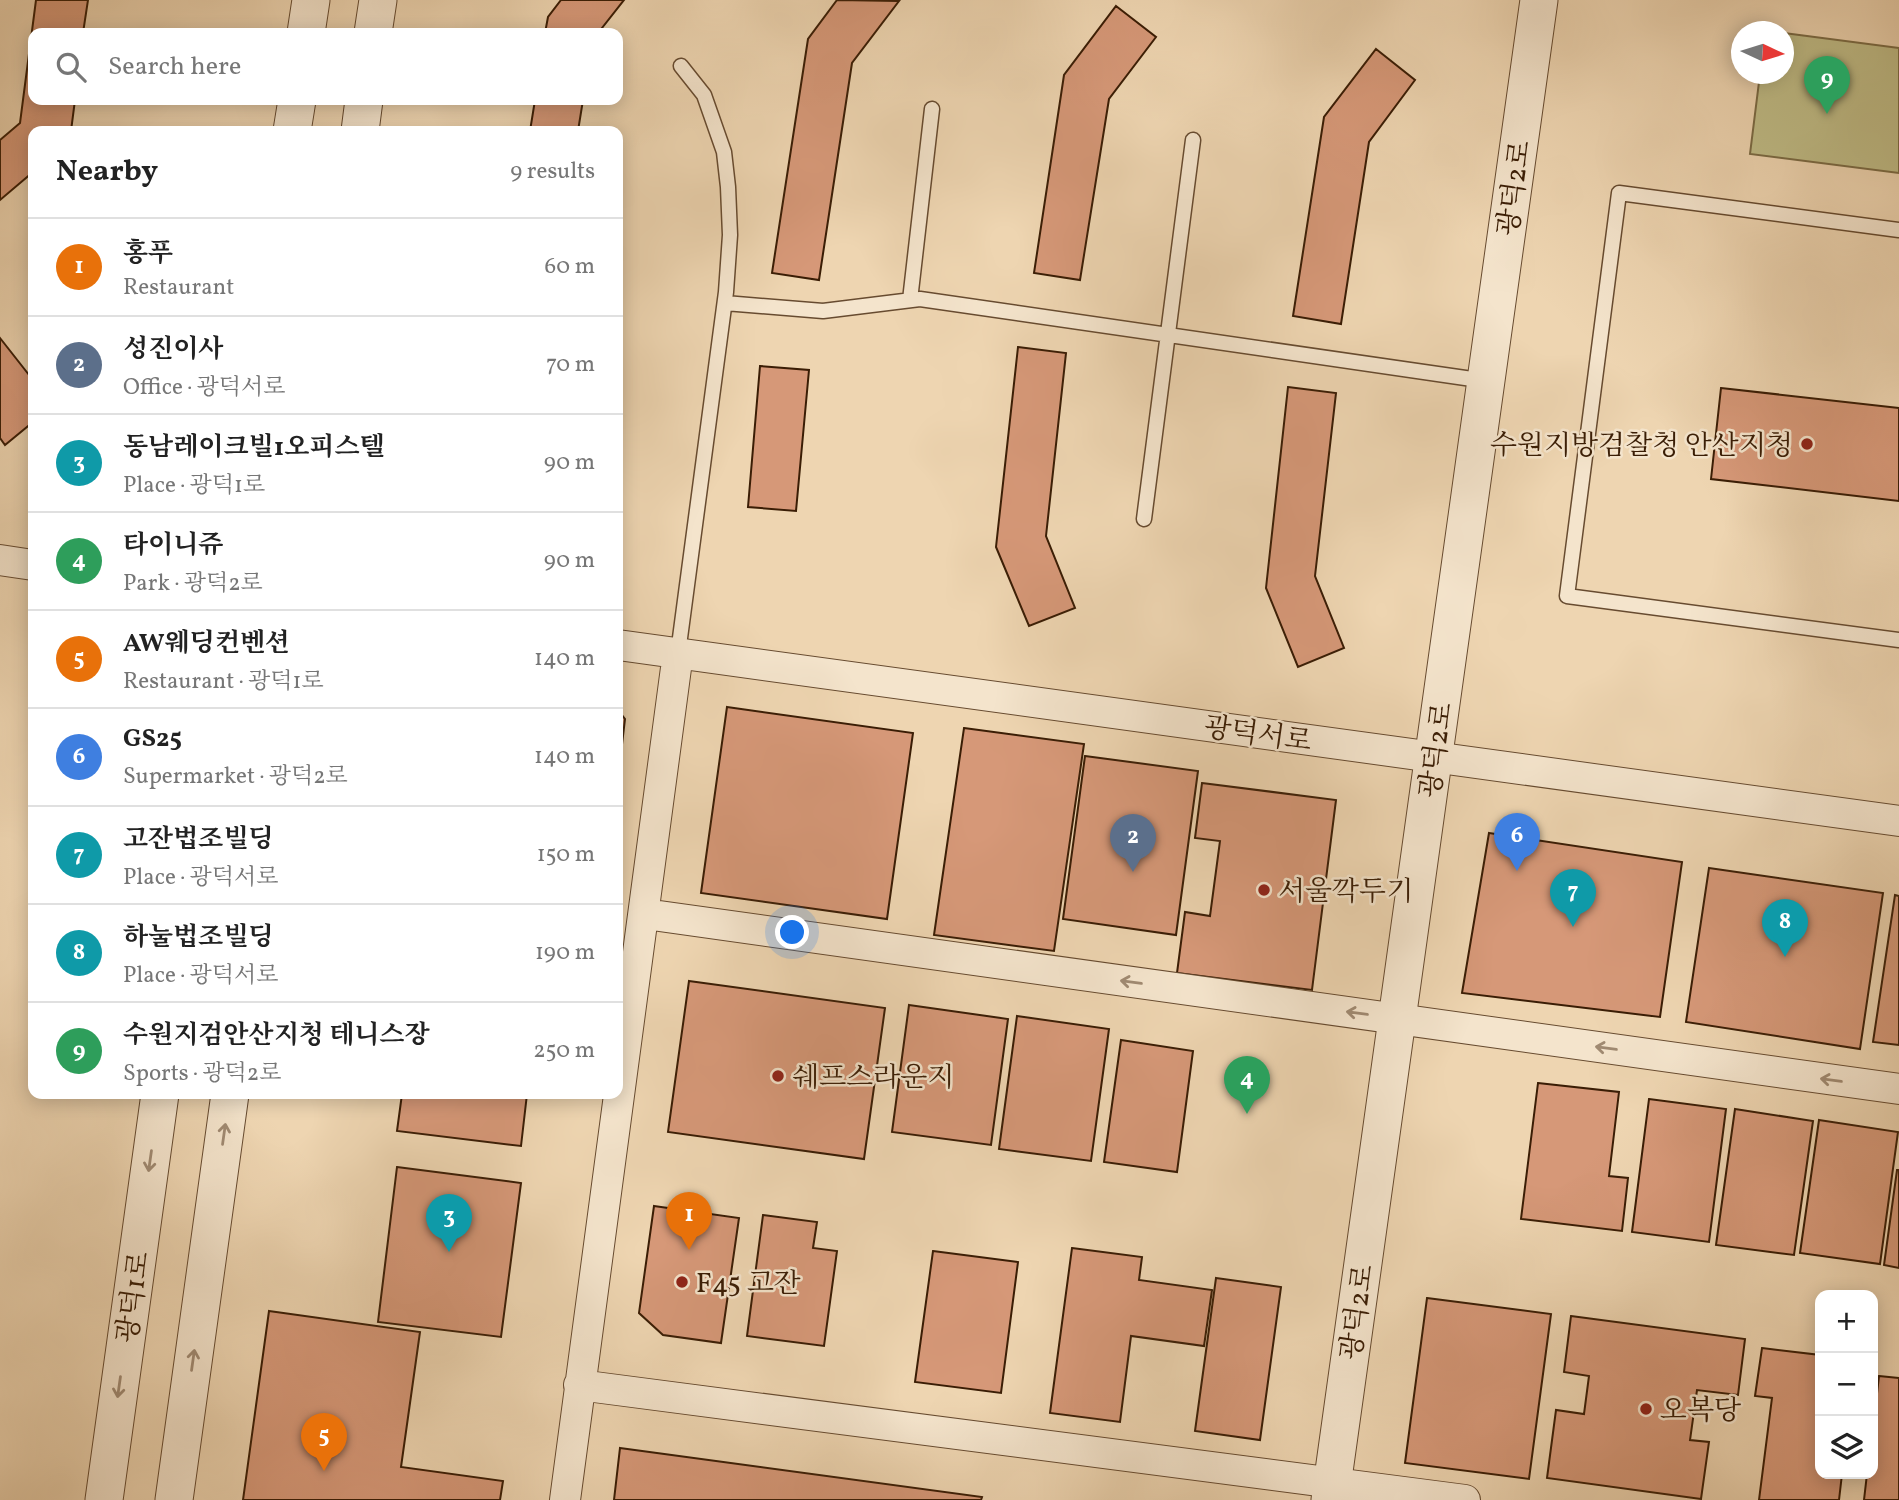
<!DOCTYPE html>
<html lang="en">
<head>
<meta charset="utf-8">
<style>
	body { margin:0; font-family:Vollkorn,"Noto Serif KR",serif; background:#f6f6f6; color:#222 }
	.controls { position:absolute; right:21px; bottom:21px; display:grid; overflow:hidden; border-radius:14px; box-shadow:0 4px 18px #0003 }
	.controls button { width:63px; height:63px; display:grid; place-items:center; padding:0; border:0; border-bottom:2px solid #e0e0e0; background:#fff; color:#222; font:35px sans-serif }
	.compass { position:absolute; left:1731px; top:21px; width:63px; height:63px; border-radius:50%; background:#fff; box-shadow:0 4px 18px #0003; rotate:94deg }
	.you { position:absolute; left:793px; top:933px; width:24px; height:24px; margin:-18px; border:5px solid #fff; border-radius:50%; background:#1a73e8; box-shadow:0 0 0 10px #1a73e833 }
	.badge { display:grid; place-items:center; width:46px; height:46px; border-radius:50%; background:#8f2418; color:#fff; font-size:23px; font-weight:700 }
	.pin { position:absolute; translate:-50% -58px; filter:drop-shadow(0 2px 4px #0008) }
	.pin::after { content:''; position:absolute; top:37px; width:24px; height:21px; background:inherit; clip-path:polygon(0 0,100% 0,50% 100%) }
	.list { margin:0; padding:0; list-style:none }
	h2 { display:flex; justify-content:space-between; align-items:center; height:91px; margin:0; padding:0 28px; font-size:30px }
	h2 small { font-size:23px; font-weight:400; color:#767676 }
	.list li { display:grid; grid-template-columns:46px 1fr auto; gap:21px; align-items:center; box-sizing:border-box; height:98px; padding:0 28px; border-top:2px solid #e0e0e0 }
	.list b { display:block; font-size:26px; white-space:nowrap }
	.list p { margin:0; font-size:23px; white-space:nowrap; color:#767676 }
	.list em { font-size:23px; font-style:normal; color:#767676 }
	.icon { flex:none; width:38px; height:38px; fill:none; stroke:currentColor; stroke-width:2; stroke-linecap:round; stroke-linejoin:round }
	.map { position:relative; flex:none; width:1899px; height:1500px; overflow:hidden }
	.search { position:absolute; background:#fff; box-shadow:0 4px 18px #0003; left:28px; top:28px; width:595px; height:77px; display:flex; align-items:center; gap:18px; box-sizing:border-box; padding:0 24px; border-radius:14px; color:#767676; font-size:26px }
	.panel { position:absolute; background:#fff; box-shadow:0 4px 18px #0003; left:28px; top:126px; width:595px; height:973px; border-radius:14px }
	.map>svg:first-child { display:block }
</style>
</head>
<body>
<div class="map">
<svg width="1899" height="1500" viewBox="0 0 1899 1500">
	<rect width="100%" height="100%" fill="#eed5b1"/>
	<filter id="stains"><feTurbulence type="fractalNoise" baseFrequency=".00286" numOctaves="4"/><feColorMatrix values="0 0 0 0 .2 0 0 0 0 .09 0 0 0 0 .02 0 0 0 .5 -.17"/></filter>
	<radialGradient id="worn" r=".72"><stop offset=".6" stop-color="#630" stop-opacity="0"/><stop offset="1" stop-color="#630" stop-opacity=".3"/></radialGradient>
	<!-- green -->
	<path fill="#bfbc87" stroke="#7c6c46" stroke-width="2" d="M1784 33 1899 48V173L1750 154 1760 74H1784Z"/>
	<!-- building -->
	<path fill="#d69878" stroke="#3a1d05" stroke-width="2" d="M36 0H88L83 33H33V100H75L71 131H33V172L0 200V140L20 123Z
		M561 0H624L598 33H545L548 17Z
		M837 0 899 1 852 63 819 280 772 273 808 39Z
		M1116 6 1156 37 1109 99 1080 280 1034 273 1064 75Z
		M1376 49 1415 80 1369 142 1341 324 1293 316 1324 117Z
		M535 100H583L578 131H530Z
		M0 338 33 380V422L5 445 0 438Z
		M1018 347 1066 353 1046 536 1075 608 1029 626 996 547Z
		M760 366 809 370 796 511 748 507Z
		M1288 387 1336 393 1315 576 1344 648 1298 667 1266 588Z
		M1721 388 1899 408V501L1711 479Z
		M727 707 913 733 887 919 701 893Z
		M618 710 625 719 618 778Z
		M964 728 1084 744 1054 951 934 935Z
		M1085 756 1198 771 1176 935 1063 919Z
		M1202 783 1336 800 1312 990 1177 973 1185 912 1210 916 1220 841 1195 838Z
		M1489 833 1682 862 1660 1017 1462 993Z
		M1709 868 1883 893 1860 1049 1686 1022Z
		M1895 895 1899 896V1045L1873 1042Z
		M689 981 885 1008 864 1159 668 1132Z
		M909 1005 1008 1019 991 1145 892 1132Z
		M1017 1016 1109 1029 1091 1161 999 1149Z
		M1121 1040 1193 1051 1177 1172 1104 1162Z
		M1538 1083 1619 1092 1609 1176 1628 1178 1622 1231 1521 1219Z
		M402 1094H527L521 1146 397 1131Z
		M1649 1099 1726 1109 1709 1242 1632 1232Z
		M1735 1109 1813 1121 1794 1255 1716 1245Z
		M1819 1120 1898 1132 1880 1264 1800 1253Z
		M397 1167 521 1183 501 1337 378 1322Z
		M1897 1170H1899V1268L1884 1265Z
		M654 1206 739 1218 721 1343 663 1335 639 1313Z
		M763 1215 817 1222 813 1248 837 1251 824 1346 747 1336Z
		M1072 1248 1142 1257 1139 1280 1212 1290 1204 1346 1131 1336 1120 1422 1050 1413Z
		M933 1251 1018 1262 1001 1393 915 1382Z
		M1216 1278 1281 1287 1260 1440 1195 1431Z
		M1427 1298 1551 1314 1529 1479 1405 1463Z
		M269 1311 420 1332 401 1467 503 1481 500 1500H243Z
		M1571 1316 1745 1339 1738 1395 1697 1390 1690 1440 1709 1442 1701 1499 1547 1478 1556 1410 1584 1414 1589 1376 1564 1372Z
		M1762 1348 1820 1355V1474H1842L1839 1500H1759L1772 1398 1755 1396Z
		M1879 1376 1899 1378V1500H1864L1867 1474H1873V1429Z
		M620 1448 982 1497 981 1500H614Z"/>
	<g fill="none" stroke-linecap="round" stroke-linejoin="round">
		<!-- service casing -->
		<g stroke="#674b30" stroke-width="17">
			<path id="service" d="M1899 230 1619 193 1567 596 1899 640
				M910 300 932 109
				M725 303 823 311 920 299 1486 381
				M1144 519 1193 140
				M678 653 726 292 730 235 728 187 724 152 704 95 681 66"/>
		</g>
		<!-- minor casing -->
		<g stroke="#674b30" stroke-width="32">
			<path id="minor" d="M0 560 33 565
				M618 645 1899 821
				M645 914 1899 1089
				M579 1385 1465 1500
				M565 1500 678 653"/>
		</g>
		<!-- tertiary casing -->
		<g stroke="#674b30" stroke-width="39">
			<path id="tertiary" d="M306 33 311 0
				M373 33 378 0
				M292 131 297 100
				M360 131 364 100
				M104 1500 160 1094
				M174 1500 230 1094
				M1330 1500 1539 0"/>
		</g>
		<!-- service -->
		<use href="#service" stroke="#f4e4cc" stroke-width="14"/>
		<!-- minor -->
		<use href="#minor" stroke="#f4e4cc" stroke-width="30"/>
		<!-- tertiary -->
		<use href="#tertiary" stroke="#f4e4cc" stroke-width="37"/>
	</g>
	<!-- one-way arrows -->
	<defs><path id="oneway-shaft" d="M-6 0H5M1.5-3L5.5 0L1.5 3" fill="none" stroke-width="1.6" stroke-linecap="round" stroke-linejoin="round" transform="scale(1.75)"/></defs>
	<g stroke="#a08a72">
		<use href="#oneway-shaft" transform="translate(1131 982) rotate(-172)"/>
		<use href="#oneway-shaft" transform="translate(1357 1013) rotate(-172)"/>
		<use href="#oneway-shaft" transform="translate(1606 1048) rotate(-172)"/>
		<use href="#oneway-shaft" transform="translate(1831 1080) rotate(-172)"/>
		<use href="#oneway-shaft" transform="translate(224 1134) rotate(-82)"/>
		<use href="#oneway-shaft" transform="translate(150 1161) rotate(98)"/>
		<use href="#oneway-shaft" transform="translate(193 1360) rotate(-82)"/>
		<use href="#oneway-shaft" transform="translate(119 1387) rotate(98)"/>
	</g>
	<!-- markers -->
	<g fill="#8f2418" stroke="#f4e4cc" stroke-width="2.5">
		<circle cx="1807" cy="444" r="7"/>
		<circle cx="1264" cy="890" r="7"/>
		<circle cx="778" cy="1076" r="7"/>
		<circle cx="682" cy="1282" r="7"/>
		<circle cx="1646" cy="1409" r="7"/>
	</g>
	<g text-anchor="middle" stroke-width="5" stroke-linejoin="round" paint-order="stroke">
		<!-- street labels -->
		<g font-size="28" fill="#3a1d05" stroke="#f4e4cc">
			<text transform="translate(1513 188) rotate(-82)" y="10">광덕2로</text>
			<text transform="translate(1258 733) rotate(8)" y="10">광덕서로</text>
			<text transform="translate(1435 750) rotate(-82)" y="10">광덕2로</text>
			<text transform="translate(132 1297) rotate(-82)" y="10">광덕1로</text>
			<text transform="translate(1356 1312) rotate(-82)" y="10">광덕2로</text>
		</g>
		<!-- poi labels -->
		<g font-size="28" fill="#3a1d05" stroke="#f4e4cc" text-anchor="start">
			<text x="1793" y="454" text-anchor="end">수원지방검찰청 안산지청</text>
			<text x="1278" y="900">서울깍두기</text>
			<text x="792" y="1086">쉐프스라운지</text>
			<text x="696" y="1292">F45 고잔</text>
			<text x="1660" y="1419">오복당</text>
		</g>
	</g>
	<rect width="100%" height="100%" filter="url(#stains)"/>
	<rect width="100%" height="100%" fill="url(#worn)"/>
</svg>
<div class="controls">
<button>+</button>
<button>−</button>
<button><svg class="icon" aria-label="layers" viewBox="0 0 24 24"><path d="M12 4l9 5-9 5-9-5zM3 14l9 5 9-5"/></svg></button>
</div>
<svg class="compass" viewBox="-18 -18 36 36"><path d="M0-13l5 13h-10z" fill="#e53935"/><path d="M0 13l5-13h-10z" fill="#767676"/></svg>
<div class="you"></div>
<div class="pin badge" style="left:689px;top:1250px;background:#e8710a">1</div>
<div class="pin badge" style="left:1133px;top:872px;background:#5c6f8a">2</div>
<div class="pin badge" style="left:449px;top:1252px;background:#0f9aa8">3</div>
<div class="pin badge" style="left:1247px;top:1114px;background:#2e9e5b">4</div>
<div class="pin badge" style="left:324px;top:1471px;background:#e8710a">5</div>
<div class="pin badge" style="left:1517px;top:871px;background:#3f7fe0">6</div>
<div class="pin badge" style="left:1573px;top:927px;background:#0f9aa8">7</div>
<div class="pin badge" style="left:1785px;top:957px;background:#0f9aa8">8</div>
<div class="pin badge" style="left:1827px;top:114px;background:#2e9e5b">9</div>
<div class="search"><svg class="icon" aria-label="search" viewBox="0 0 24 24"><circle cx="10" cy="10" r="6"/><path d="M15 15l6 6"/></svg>Search here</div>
<section class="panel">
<h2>Nearby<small>9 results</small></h2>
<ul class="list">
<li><span class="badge" style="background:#e8710a">1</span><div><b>홍푸</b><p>Restaurant</p></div><em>60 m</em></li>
<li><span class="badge" style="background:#5c6f8a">2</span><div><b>성진이사</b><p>Office · 광덕서로</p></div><em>70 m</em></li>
<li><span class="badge" style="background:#0f9aa8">3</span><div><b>동남레이크빌1오피스텔</b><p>Place · 광덕1로</p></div><em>90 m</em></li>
<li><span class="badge" style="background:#2e9e5b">4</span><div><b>타이니쥬</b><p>Park · 광덕2로</p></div><em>90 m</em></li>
<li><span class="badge" style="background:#e8710a">5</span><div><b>AW웨딩컨벤션</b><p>Restaurant · 광덕1로</p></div><em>140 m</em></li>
<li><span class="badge" style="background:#3f7fe0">6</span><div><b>GS25</b><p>Supermarket · 광덕2로</p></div><em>140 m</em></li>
<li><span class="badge" style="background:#0f9aa8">7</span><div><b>고잔법조빌딩</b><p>Place · 광덕서로</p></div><em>150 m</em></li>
<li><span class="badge" style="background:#0f9aa8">8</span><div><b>하눌법조빌딩</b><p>Place · 광덕서로</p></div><em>190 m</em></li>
<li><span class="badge" style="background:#2e9e5b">9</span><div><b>수원지검안산지청 테니스장</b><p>Sports · 광덕2로</p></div><em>250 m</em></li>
</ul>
</section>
</div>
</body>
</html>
